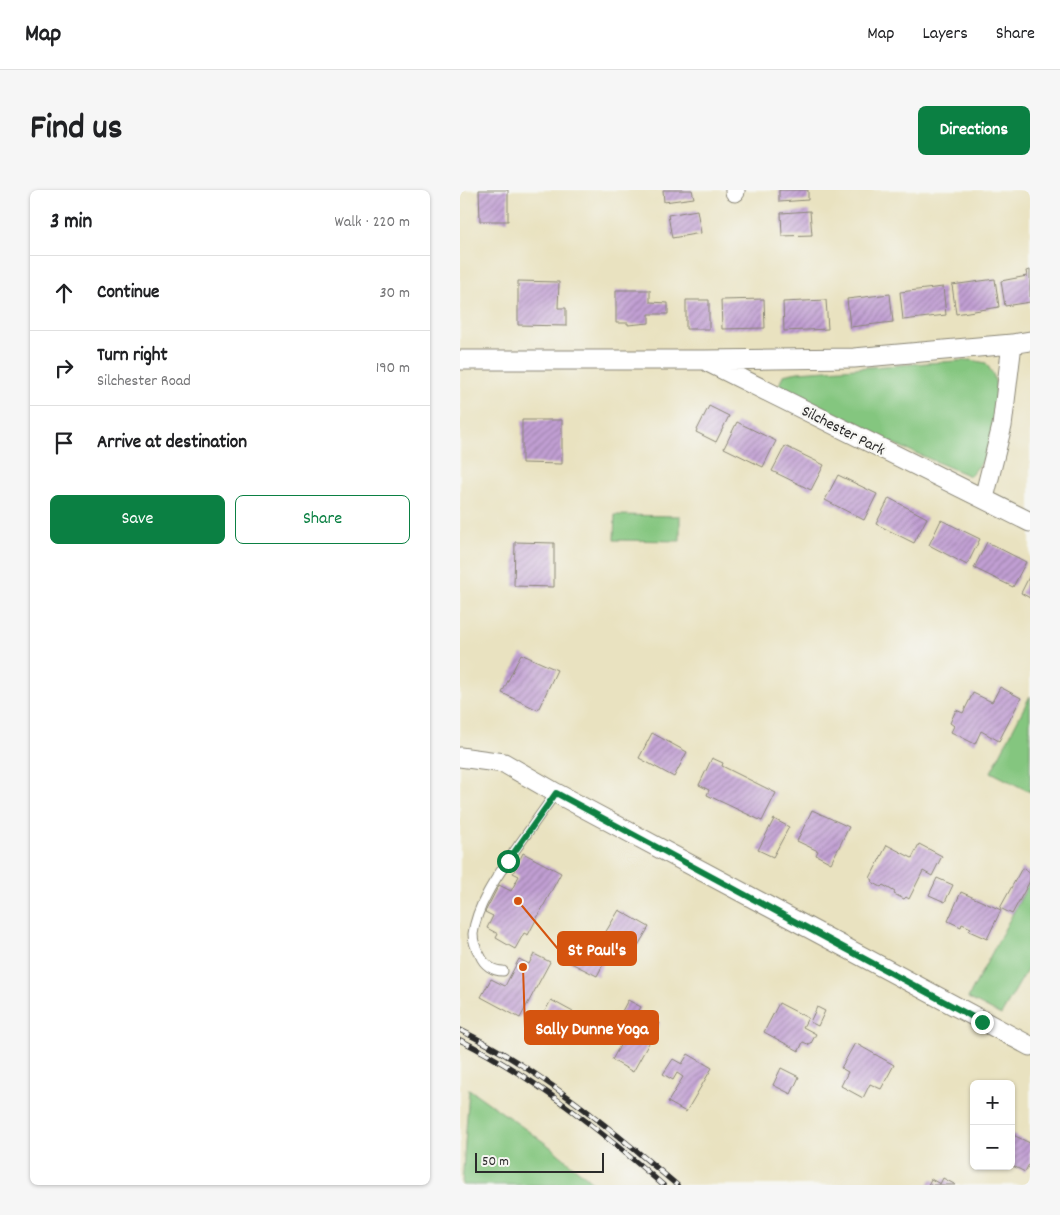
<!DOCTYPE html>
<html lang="en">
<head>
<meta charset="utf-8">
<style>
	body { margin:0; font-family:Dekko,sans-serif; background:#f6f6f6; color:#202124 }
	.controls { position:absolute; right:15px; bottom:15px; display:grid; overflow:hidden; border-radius:8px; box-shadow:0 1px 4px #0004 }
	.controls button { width:45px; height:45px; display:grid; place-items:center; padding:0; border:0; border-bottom:1px solid #e0e0e0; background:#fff; color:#202124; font:25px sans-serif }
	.scale { position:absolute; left:15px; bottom:12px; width:129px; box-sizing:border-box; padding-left:5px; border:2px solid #2b2b2b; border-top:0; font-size:14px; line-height:18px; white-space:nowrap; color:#2b2b2b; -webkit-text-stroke:4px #f6f6f2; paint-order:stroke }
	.stop { position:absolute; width:15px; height:15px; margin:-11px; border:4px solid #0b8043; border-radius:50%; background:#fff }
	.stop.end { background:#0b8043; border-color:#fff; box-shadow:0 1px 5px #0008 }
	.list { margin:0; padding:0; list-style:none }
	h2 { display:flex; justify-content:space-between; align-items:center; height:65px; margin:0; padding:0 20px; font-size:21px }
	h2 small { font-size:16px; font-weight:400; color:#757577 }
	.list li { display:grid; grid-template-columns:32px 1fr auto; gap:15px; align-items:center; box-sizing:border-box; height:75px; padding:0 20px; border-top:1px solid #e0e0e0 }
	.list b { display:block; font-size:19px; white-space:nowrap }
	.list p { margin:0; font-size:16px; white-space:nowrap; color:#757577 }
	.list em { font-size:16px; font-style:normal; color:#757577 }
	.actions { display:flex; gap:10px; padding:15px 20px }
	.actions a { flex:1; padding:11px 0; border:1px solid #0b8043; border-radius:8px; text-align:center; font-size:18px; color:#0b8043 }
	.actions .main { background:#0b8043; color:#fff }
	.icon { flex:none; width:28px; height:28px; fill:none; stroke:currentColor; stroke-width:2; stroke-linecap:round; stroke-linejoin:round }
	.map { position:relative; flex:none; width:570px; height:995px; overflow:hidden; border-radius:8px }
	header { display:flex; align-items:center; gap:30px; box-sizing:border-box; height:70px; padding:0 25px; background:#fff; border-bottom:1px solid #e0e0e0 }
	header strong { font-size:24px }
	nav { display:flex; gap:28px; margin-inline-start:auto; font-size:18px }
	.intro { display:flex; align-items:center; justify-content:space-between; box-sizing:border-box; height:120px; padding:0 30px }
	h1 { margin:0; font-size:35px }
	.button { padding:12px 22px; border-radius:8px; background:#0b8043; color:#fff; font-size:18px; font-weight:700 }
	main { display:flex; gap:30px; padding:0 30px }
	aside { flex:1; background:#fff; border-radius:8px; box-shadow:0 1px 4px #0004 }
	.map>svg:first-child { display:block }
</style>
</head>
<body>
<header>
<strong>Map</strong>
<nav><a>Map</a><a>Layers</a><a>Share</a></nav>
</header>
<div class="intro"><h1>Find us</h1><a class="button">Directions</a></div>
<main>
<aside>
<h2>3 min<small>Walk · 220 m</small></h2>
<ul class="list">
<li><svg class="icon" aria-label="ahead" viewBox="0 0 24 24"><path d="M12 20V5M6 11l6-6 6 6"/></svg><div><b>Continue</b></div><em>30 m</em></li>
<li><svg class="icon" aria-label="right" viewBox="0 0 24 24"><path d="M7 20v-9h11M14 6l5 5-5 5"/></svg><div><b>Turn right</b><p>Silchester Road</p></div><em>190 m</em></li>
<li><svg class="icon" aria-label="arrive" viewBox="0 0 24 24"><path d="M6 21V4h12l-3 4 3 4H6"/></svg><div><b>Arrive at destination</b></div></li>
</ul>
<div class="actions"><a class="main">Save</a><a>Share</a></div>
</aside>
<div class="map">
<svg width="570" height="995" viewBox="0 0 570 995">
	<defs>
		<pattern id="building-hatch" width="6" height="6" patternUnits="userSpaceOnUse" patternTransform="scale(1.25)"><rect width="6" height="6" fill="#c19fd3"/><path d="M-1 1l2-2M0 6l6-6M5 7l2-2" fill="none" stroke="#9d82ab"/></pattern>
	</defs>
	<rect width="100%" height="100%" fill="#f6f6f2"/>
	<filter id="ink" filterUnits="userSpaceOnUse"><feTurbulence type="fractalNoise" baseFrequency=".02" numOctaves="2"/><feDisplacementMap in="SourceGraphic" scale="10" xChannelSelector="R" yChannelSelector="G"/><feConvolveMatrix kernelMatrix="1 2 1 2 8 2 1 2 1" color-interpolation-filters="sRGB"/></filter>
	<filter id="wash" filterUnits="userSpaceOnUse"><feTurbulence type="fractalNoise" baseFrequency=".0096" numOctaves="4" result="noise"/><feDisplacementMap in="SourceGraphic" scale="20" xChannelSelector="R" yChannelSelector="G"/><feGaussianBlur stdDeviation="1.12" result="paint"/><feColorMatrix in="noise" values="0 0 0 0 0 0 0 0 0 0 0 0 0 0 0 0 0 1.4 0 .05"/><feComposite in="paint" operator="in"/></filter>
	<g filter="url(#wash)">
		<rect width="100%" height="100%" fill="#e9e2c0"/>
		<!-- grass -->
		<path fill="#84c67f" stroke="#587855" d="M511 170 526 173 533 184 536 195 535 237 529 264 510 286 413 245 318 198 323 185 338 182Z
			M155 325 220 326V351L154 350Z
			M570 506V602L531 582Z
			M570 691V775L541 825 508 808Z
			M9 899 88 955 136 995H2Z"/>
		<g id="blocks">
			<!-- building -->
			<path fill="url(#building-hatch)" d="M19 0H48V31H20Z
				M203 0H232L234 8 204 12Z
				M319 0H348V10L319 12Z
				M237 20 241 43 212 48 208 25Z
				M350 21 352 45 322 46 321 23Z
				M570 80V112L545 116 541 91 567 86 566 81Z
				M535 89 539 117 496 124 492 95Z
				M58 91 99 92 98 118H106V136L58 135Z
				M483 97 486 125 443 130 440 102Z
				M156 100H190V112L208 113V124H189V133L168 135V133H156Z
				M430 104 433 132 390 137 387 109Z
				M304 109 305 138 262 139 261 110Z
				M226 110H249V139H226Z
				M366 110 368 139 324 141 323 112Z
				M249 216 269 226 256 252 236 242Z
				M62 230H102V274L62 273Z
				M277 232 316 251 303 277 264 258Z
				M325 256 364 275 351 300 312 281Z
				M378 285 417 304 404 330 365 310Z
				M429 308 467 328 454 353 416 334Z
				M481 330 520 349 507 375 469 355Z
				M55 352 94 353V397L54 396Z
				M527 352 566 372 553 397 514 378Z
				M570 385V408L561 403Z
				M61 464 97 480 78 520 42 503Z
				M540 497 561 508 539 551 521 541 515 554 491 542 494 536 490 533 496 520 503 523 513 503 532 512Z
				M192 543 227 562 214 587 179 568Z
				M252 568 263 573 262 576 316 603 302 631 247 605 249 600 239 595Z
				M352 620 389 637 371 673 356 665 358 661 337 651Z
				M314 629 329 637 313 667 298 660Z
				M459 654 482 666 472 686 463 681 449 709 446 707 444 709 434 704 435 702 423 695 421 697 412 692 413 690 410 688 427 655 452 668Z
				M63 663 101 683 68 745 64 743 55 759 36 748 38 744 27 738 33 726 25 722 39 695 51 701 59 686 53 683Z
				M562 678 570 683V691L552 724 540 718Z
				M477 688 493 695 485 712 469 705Z
				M501 702 541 720 527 749 509 741 511 738 502 734 501 737 488 731Z
				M159 720 189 737 172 766 142 748Z
				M121 741 131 746 124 758 146 769 137 786 105 770Z
				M74 764 90 772 60 828 21 807 31 789 45 796 59 769 69 774Z
				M91 810 124 828 110 854 77 836Z
				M168 810 181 817 178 822 200 833 173 882 152 870 174 830 161 823Z
				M319 813 348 828 343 837 356 844 350 855 343 852 339 861 304 842Z
				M357 817 365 821 358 836 350 832Z
				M395 853 434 875 421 899 410 894 403 908 381 896 388 882 381 878Z
				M228 864 252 878 226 922 208 912 223 887 217 883 213 890 203 884 213 869 222 874Z
				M321 878 339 887 331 904 313 895Z
				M551 944 570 953V972L565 982 551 975Z
				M483 988 496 995H468L471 989 480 994Z"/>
		</g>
	</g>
	<g filter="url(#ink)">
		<use href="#blocks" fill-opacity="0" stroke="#8a8676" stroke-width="1"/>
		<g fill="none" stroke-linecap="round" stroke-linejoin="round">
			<!-- lane casing -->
			<g stroke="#8a8676" stroke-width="11">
				<path id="lane" d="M43 781C33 781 24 775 20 765 16 759 13 751 13 744 17 712 41 681 58 656 71 638 83 620 96 603"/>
			</g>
			<!-- street casing -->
			<g stroke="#8a8676" stroke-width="21">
				<path id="street" d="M275 0V2
					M0 170H245L394 168 552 154 570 151
					M248 172 570 332
					M524 308 542 236 552 154
					M0 567 44 573 96 603 570 856"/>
			</g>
			<!-- lane -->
			<use href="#lane" stroke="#fff" stroke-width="9"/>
			<!-- street -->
			<use href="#street" stroke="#fff" stroke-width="19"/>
			<!-- rail casing -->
			<g stroke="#2b2b2b" stroke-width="5.5">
				<path id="rail" d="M0 840C78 878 151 939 217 995
					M0 850C73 886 142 942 203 995"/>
			</g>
			<!-- rail -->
			<use href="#rail" stroke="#f6f6f2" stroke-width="4" stroke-dasharray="11" stroke-linecap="butt"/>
		</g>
	</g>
	<g fill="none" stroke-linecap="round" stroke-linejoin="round" filter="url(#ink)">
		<!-- route -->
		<path stroke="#0b8043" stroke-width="6" d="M48 671 96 603 522 832"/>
	</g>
	<g text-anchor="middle" stroke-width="4.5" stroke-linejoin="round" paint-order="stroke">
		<!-- street labels -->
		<g font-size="16" fill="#2b2b2b" stroke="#f6f6f2">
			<text transform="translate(384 239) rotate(27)" y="6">Silchester Park</text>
		</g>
	</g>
	<!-- callouts -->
	<path fill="none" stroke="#d5540f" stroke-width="2" d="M58 711L98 759M63 777L65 838"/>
	<g fill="#d5540f" stroke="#f6f6f2" stroke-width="2">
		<circle cx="58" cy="711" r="5"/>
		<circle cx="63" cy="777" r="5"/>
	</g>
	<g fill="#d5540f" stroke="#d5540f" stroke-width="2">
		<rect x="98" y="742" width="78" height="33" rx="5"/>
		<rect x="65" y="821" width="133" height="33" rx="5"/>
	</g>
	<g font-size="18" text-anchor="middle" font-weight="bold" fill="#fff">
		<text x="137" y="765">St Paul's</text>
		<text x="132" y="844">Sally Dunne Yoga</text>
	</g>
</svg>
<div class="controls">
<button>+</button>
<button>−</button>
</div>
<div class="scale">50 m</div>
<div class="stop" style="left:48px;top:671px"></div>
<div class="stop end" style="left:522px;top:832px"></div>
</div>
</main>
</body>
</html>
